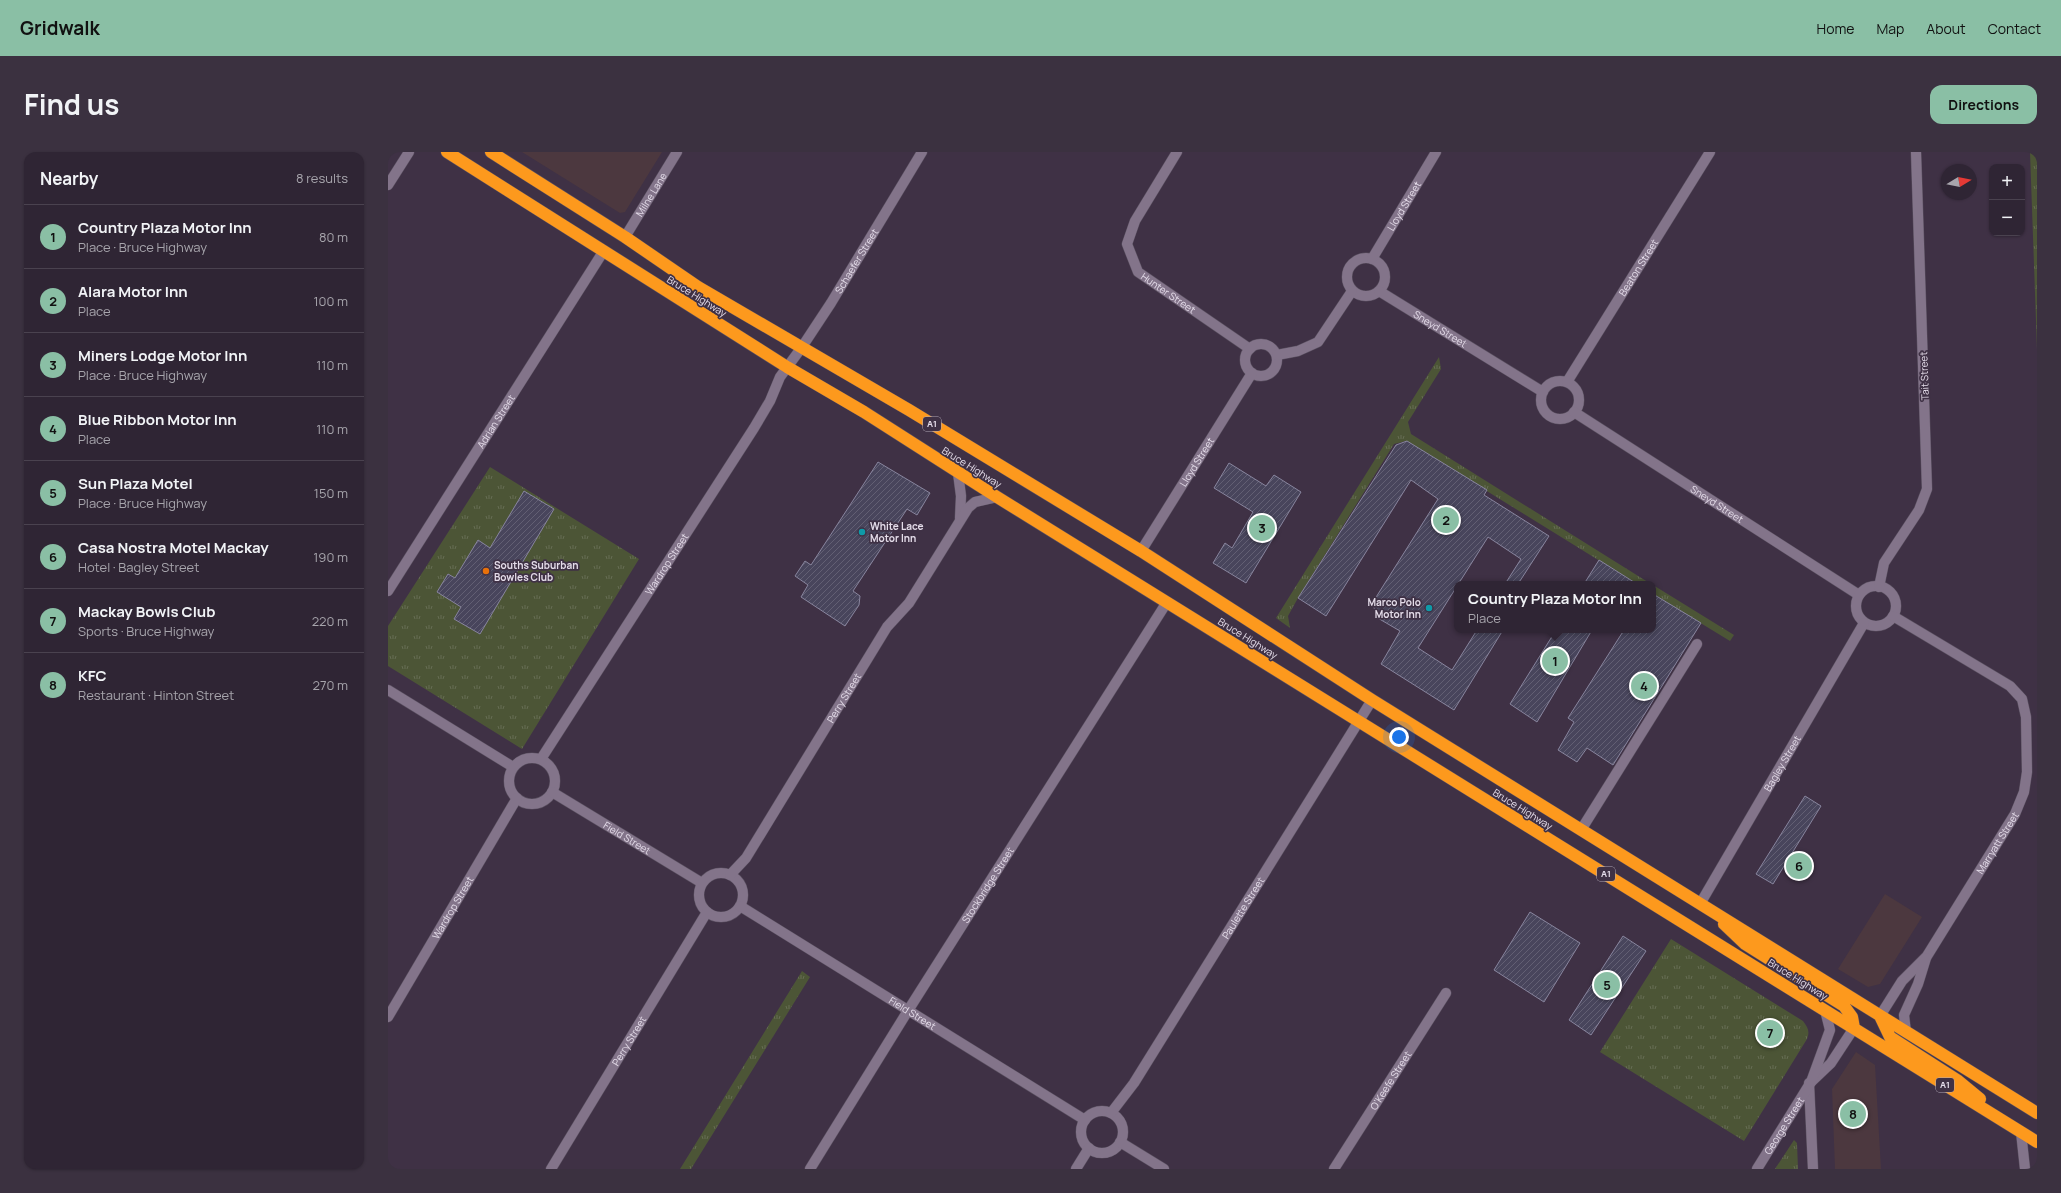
<!DOCTYPE html>
<html lang="en">
<head>
<meta charset="utf-8">
<style>
	body { margin:0; font-family:Manrope,sans-serif; background:#3b3140; color:#f1f3f6 }
	.controls { position:absolute; right:12px; top:12px; display:grid; overflow:hidden; border-radius:8px; box-shadow:0 1px 3px #0004 }
	.controls button { width:36px; height:36px; display:grid; place-items:center; padding:0; border:0; border-bottom:1px solid #4a424f; background:#2f2534; color:#f1f3f6; font:20px sans-serif }
	.compass { position:absolute; left:1553px; top:12px; width:36px; height:36px; border-radius:50%; background:#2f2534; box-shadow:0 1px 3px #0004; rotate:80deg }
	.you { position:absolute; left:1011px; top:585px; width:14px; height:14px; margin:-10px; border:3px solid #fff; border-radius:50%; background:#1a73e8; box-shadow:0 0 0 6px #1a73e833 }
	.badge { display:grid; place-items:center; width:26px; height:26px; border-radius:50%; background:#8abfa5; color:#111; font-size:13px; font-weight:700 }
	.pin { position:absolute; translate:-50% -50%; border:2px solid #fff; box-shadow:0 1px 4px #0006 }
	.popup { position:absolute; left:1066px; top:429px; width:202px; height:52px; box-sizing:border-box; display:grid; place-content:center; border-radius:8px; background:#2f2534; filter:drop-shadow(0 1px 3px #0005); font-size:13px; white-space:nowrap; color:#a7a5ac }
	.popup b { font-size:15px; color:#f1f3f6 }
	.popup::after { content:''; position:absolute; left:50%; top:100%; margin-left:-8px; border:8px solid transparent; border-top-color:#2f2534 }
	.list { margin:0; padding:0; list-style:none }
	h2 { display:flex; justify-content:space-between; align-items:center; height:52px; margin:0; padding:0 16px; font-size:17px }
	h2 small { font-size:13px; font-weight:400; color:#a7a5ac }
	.list li { display:grid; grid-template-columns:26px 1fr auto; gap:12px; align-items:center; box-sizing:border-box; height:64px; padding:0 16px; border-top:1px solid #4a424f }
	.list b { display:block; font-size:15px; white-space:nowrap }
	.list p { margin:0; font-size:13px; white-space:nowrap; color:#a7a5ac }
	.list em { font-size:13px; font-style:normal; color:#a7a5ac }
	.map { position:relative; flex:none; width:1649px; height:1017px; overflow:hidden; border-radius:12px }
	header { display:flex; align-items:center; gap:24px; box-sizing:border-box; height:56px; padding:0 20px; background:#8abfa5; color:#111 }
	header strong { font-size:19px }
	nav { display:flex; gap:22px; margin-inline-start:auto; font-size:14px }
	.intro { display:flex; align-items:center; justify-content:space-between; box-sizing:border-box; height:96px; padding:0 24px }
	h1 { margin:0; font-size:28px }
	.button { padding:10px 18px; border-radius:12px; background:#8abfa5; color:#111; font-size:14px; font-weight:700 }
	main { display:flex; gap:24px; padding:0 24px }
	aside { flex:1; background:#2f2534; border-radius:12px; box-shadow:0 1px 3px #0004 }
	.map>svg:first-child { display:block }
</style>
</head>
<body>
<header>
<strong>Gridwalk</strong>
<nav><a>Home</a><a>Map</a><a>About</a><a>Contact</a></nav>
</header>
<div class="intro"><h1>Find us</h1><a class="button">Directions</a></div>
<main>
<aside>
<h2>Nearby<small>8 results</small></h2>
<ul class="list">
<li><span class="badge">1</span><div><b>Country Plaza Motor Inn</b><p>Place · Bruce Highway</p></div><em>80 m</em></li>
<li><span class="badge">2</span><div><b>Alara Motor Inn</b><p>Place</p></div><em>100 m</em></li>
<li><span class="badge">3</span><div><b>Miners Lodge Motor Inn</b><p>Place · Bruce Highway</p></div><em>110 m</em></li>
<li><span class="badge">4</span><div><b>Blue Ribbon Motor Inn</b><p>Place</p></div><em>110 m</em></li>
<li><span class="badge">5</span><div><b>Sun Plaza Motel</b><p>Place · Bruce Highway</p></div><em>150 m</em></li>
<li><span class="badge">6</span><div><b>Casa Nostra Motel Mackay</b><p>Hotel · Bagley Street</p></div><em>190 m</em></li>
<li><span class="badge">7</span><div><b>Mackay Bowls Club</b><p>Sports · Bruce Highway</p></div><em>220 m</em></li>
<li><span class="badge">8</span><div><b>KFC</b><p>Restaurant · Hinton Street</p></div><em>270 m</em></li>
</ul>
</aside>
<div class="map">
<svg width="1649" height="1017" viewBox="0 0 1649 1017">
	<defs>
		<pattern id="park-tufts" width="24" height="20" patternUnits="userSpaceOnUse"><rect width="24" height="20" fill="#4c5536"/><path d="M3 7l-1-3M5 7V3M7 7l1-3M15 17l-1-3M17 17v-4M19 17l1-3" fill="none" stroke="#666d53"/></pattern>
		<pattern id="building-hatch" width="6" height="6" patternUnits="userSpaceOnUse"><rect width="6" height="6" fill="#48455c"/><path d="M-1 1l2-2M0 6l6-6M5 7l2-2" fill="none" stroke="#625f73"/></pattern>
	</defs>
	<rect width="100%" height="100%" fill="#3f3145"/>
	<!-- commercial -->
	<path fill="#4c383f" d="M134 0H274L237 60 232 61Z
		M1497 742 1534 765 1492 832 1480 835 1450 817Z
		M1468 900 1487 913 1493 1017H1447L1444 937Z"/>
	<!-- park -->
	<path fill="url(#park-tufts)" d="M1642 0H1649V197Z
		M1051 205 1053 217 1020 270 1023 282 1263 432H1249L1018 289 1006 292 910 446 900 464 902 476 888 466Z
		M102 315 251 407 134 597 0 514V474Z
		M1265 433 1346 483 1342 489 1265 442Z
		M1283 787 1415 869C1420 876 1422 879 1419 887L1356 989 1212 900Z
		M414 819 422 825 303 1017H292Z
		M1406 988 1409 991 1410 1017H1387Z"/>
	<!-- building -->
	<path fill="url(#building-hatch)" stroke="#88859e" d="M1019 289 1099 338 1096 343 1161 384 1130 432H1117L1133 407 1100 385 1030 496 1064 518 1089 478H1115L1066 558 993 512 1012 479 988 465 985 450 1050 347 1023 328 938 464 910 446 1008 293Z
		M490 310 542 341 529 363 519 357 465 439 472 444 471 453 457 474 413 445 420 433 407 424 417 409 423 413Z
		M841 311 878 334 886 323 913 340 858 431 825 411 837 391 844 396 865 360 826 336Z
		M136 339 166 357 92 482 66 467 73 455 49 440 60 422 67 426 90 388 102 396Z
		M1211 408 1249 432H1196Z
		M1265 442 1313 471 1225 613 1199 596 1189 610 1170 598 1186 570 1180 566 1236 478H1265Z
		M1168 478H1204L1149 570 1122 552Z
		M1417 644 1433 654 1385 732 1368 722Z
		M1142 760 1192 791 1156 850 1106 818Z
		M1235 784 1258 799 1203 883 1181 868Z"/>
	<g fill="none" stroke-linecap="round" stroke-linejoin="round">
		<!-- minor casing -->
		<g stroke="#5a5060" stroke-width="11">
			<g id="minor">
				<path id="s1" d="M789 0 747 69 739 92 750 120 862 197"/>
				<path d="M0 33 21 0"/>
				<path id="s2" d="M237 85 289 0"/>
				<circle cx="978" cy="125" r="19"/>
				<path id="s3" d="M984 107 1048 0"/>
				<path id="s4" d="M991 139 1155 240"/>
				<circle cx="873" cy="208" r="16"/>
				<path d="M889 203 910 199 930 190 964 139"/>
				<circle cx="1172" cy="248" r="19"/>
				<path id="s5" d="M1179 230 1322 0"/>
				<path id="s6" d="M1186 260 1471 443"/>
				<path d="M570 321 573 344 572 366"/>
				<path id="s7" d="M753 399 864 221"/>
				<circle cx="1488" cy="454" r="20"/>
				<path d="M1491 435 1496 411 1531 358 1539 337 1528 0"/>
				<path id="s8" d="M0 439 215 100"/>
				<path d="M0 538 125 615"/>
				<circle cx="144" cy="629" r="23"/>
				<path id="s9" d="M153 607 366 276 382 249 392 225 414 195 443 151 534 0"/>
				<path id="s10" d="M164 640 314 731"/>
				<path d="M1193 678 1309 492"/>
				<circle cx="333" cy="743" r="22"/>
				<path id="s11" d="M342 723 358 706 499 475 521 451 580 356 587 350 609 345"/>
				<path id="s12" d="M1312 752 1476 471"/>
				<path id="s13" d="M352 754 697 968"/>
				<path id="s14" d="M1492 864 1514 829 1539 804 1627 662 1636 640 1639 620 1638 565 1634 547 1622 534 1505 464"/>
				<path id="s15" d="M0 865 129 646"/>
				<path d="M1518 880 1516 863 1530 832 1538 806"/>
				<path d="M1423 930 1443 911 1466 876"/>
				<path d="M1421 931 1425 1017"/>
				<circle cx="714" cy="980" r="21"/>
				<path id="s16" d="M723 961 746 931 984 548"/>
				<path d="M1633 980 1637 1017"/>
				<path d="M732 990 776 1017"/>
				<path id="s17" d="M163 1017 319 760"/>
				<path id="s18" d="M422 1017 521 857 779 450"/>
				<path d="M688 1017 701 996"/>
				<path id="s19" d="M946 1017 1058 841"/>
				<path id="s20" d="M1369 1017 1423 930 1442 878 1437 858"/>
			</g>
		</g>
		<!-- highway casing -->
		<g stroke="#5a5060" stroke-width="13">
			<path id="highway" d="M59 0 399 215 476 260 609 345 1649 990
				M103 0 237 85 310 135 521 258 753 399 984 548 1649 961
				M1336 772 1357 792 1456 854 1464 865 1466 876
				M1492 864 1502 885 1569 928 1592 947"/>
		</g>
		<!-- minor -->
		<use href="#minor" stroke="#83748a" stroke-width="10"/>
		<!-- highway -->
		<use href="#highway" stroke="#fd991d" stroke-width="12"/>
	</g>
	<!-- markers -->
	<g fill="#0f9aa8" stroke="#3f3145" stroke-width="1.5">
		<circle cx="474" cy="380" r="4"/>
		<circle cx="1041" cy="456" r="4"/>
	</g>
	<circle fill="#e8710a" stroke="#3f3145" stroke-width="1.5" cx="98" cy="419" r="4"/>
	<g text-anchor="middle" stroke-width="3.5" stroke-linejoin="round" paint-order="stroke">
		<!-- shield labels -->
		<g fill="#3f3145" stroke="#b2a9b8" stroke-width="1">
			<rect x="535" y="265" width="18" height="14" rx="3"/>
			<rect x="1209" y="715" width="18" height="14" rx="3"/>
			<rect x="1548" y="926" width="18" height="14" rx="3"/>
		</g>
		<g font-size="9" font-weight="bold" fill="#e4dce9">
			<text x="544" y="275">A1</text>
			<text x="1218" y="725">A1</text>
			<text x="1557" y="936">A1</text>
		</g>
		<!-- street labels -->
		<g font-size="10" fill="#e4dce9" stroke="#3f3145">
			<text dy="4" stroke="none"><textPath href="#s2" startOffset="50">Milne Lane</textPath></text>
			<text dy="4" stroke="none"><textPath href="#s3" startOffset="62">Lloyd Street</textPath></text>
			<text dy="4" stroke="none"><textPath href="#s9" startOffset="590">Schaefer Street</textPath></text>
			<text dy="4" stroke="none"><textPath href="#s5" startOffset="135">Beaton Street</textPath></text>
			<text dy="4" stroke="none"><textPath href="#s1" startOffset="172">Hunter Street</textPath></text>
			<text transform="translate(309 144) rotate(32)" y="4">Bruce Highway</text>
			<text dy="4" stroke="none"><textPath href="#s4" startOffset="72">Sneyd Street</textPath></text>
			<text transform="translate(1536 224) rotate(-92)" y="4">Tait Street</text>
			<text dy="4" stroke="none"><textPath href="#s8" startOffset="201">Adrian Street</textPath></text>
			<text dy="4" stroke="none"><textPath href="#s7" startOffset="105">Lloyd Street</textPath></text>
			<text transform="translate(584 315) rotate(32)" y="4">Bruce Highway</text>
			<text dy="4" stroke="none"><textPath href="#s6" startOffset="170">Sneyd Street</textPath></text>
			<text dy="4" stroke="none"><textPath href="#s9" startOffset="232">Wardrop Street</textPath></text>
			<text transform="translate(860 486) rotate(32)" y="4">Bruce Highway</text>
			<text dy="4" stroke="none"><textPath href="#s11" startOffset="211">Perry Street</textPath></text>
			<text dy="4" stroke="none"><textPath href="#s12" startOffset="163">Bagley Street</textPath></text>
			<text transform="translate(1135 657) rotate(32)" y="4">Bruce Highway</text>
			<text dy="4" stroke="none"><textPath href="#s10" startOffset="88">Field Street</textPath></text>
			<text dy="4" stroke="none"><textPath href="#s14" startOffset="210">Marryatt Street</textPath></text>
			<text dy="4" stroke="none"><textPath href="#s18" startOffset="335">Stockbridge Street</textPath></text>
			<text dy="4" stroke="none"><textPath href="#s15" startOffset="127">Wardrop Street</textPath></text>
			<text dy="4" stroke="none"><textPath href="#s16" startOffset="244">Paulette Street</textPath></text>
			<text transform="translate(1410 827) rotate(32)" y="4">Bruce Highway</text>
			<text dy="4" stroke="none"><textPath href="#s13" startOffset="203">Field Street</textPath></text>
			<text dy="4" stroke="none"><textPath href="#s17" startOffset="150">Perry Street</textPath></text>
			<text dy="4" stroke="none"><textPath href="#s19" startOffset="105">O'Keefe Street</textPath></text>
			<text dy="4" stroke="none"><textPath href="#s20" startOffset="51">George Street</textPath></text>
		</g>
		<!-- poi labels -->
		<g font-size="10" font-weight="bold" fill="#e4dce9" stroke="#3f3145" text-anchor="start">
			<text x="482" y="378">White Lace<tspan x="482" dy="12">Motor Inn</tspan></text>
			<text x="106" y="417">Souths Suburban<tspan x="106" dy="12">Bowles Club</tspan></text>
			<text x="1033" y="454" text-anchor="end">Marco Polo<tspan x="1033" dy="12">Motor Inn</tspan></text>
		</g>
	</g>
</svg>
<div class="controls">
<button>+</button>
<button>−</button>
</div>
<svg class="compass" viewBox="-18 -18 36 36"><path d="M0-13l5 13h-10z" fill="#e53935"/><path d="M0 13l5-13h-10z" fill="#a7a5ac"/></svg>
<div class="you"></div>
<div class="pin badge" style="left:1167px;top:509px">1</div>
<div class="popup"><b>Country Plaza Motor Inn</b>Place</div>
<div class="pin badge" style="left:1058px;top:368px">2</div>
<div class="pin badge" style="left:874px;top:376px">3</div>
<div class="pin badge" style="left:1256px;top:534px">4</div>
<div class="pin badge" style="left:1219px;top:833px">5</div>
<div class="pin badge" style="left:1411px;top:714px">6</div>
<div class="pin badge" style="left:1382px;top:881px">7</div>
<div class="pin badge" style="left:1465px;top:962px">8</div>
</div>
</main>
</body>
</html>
